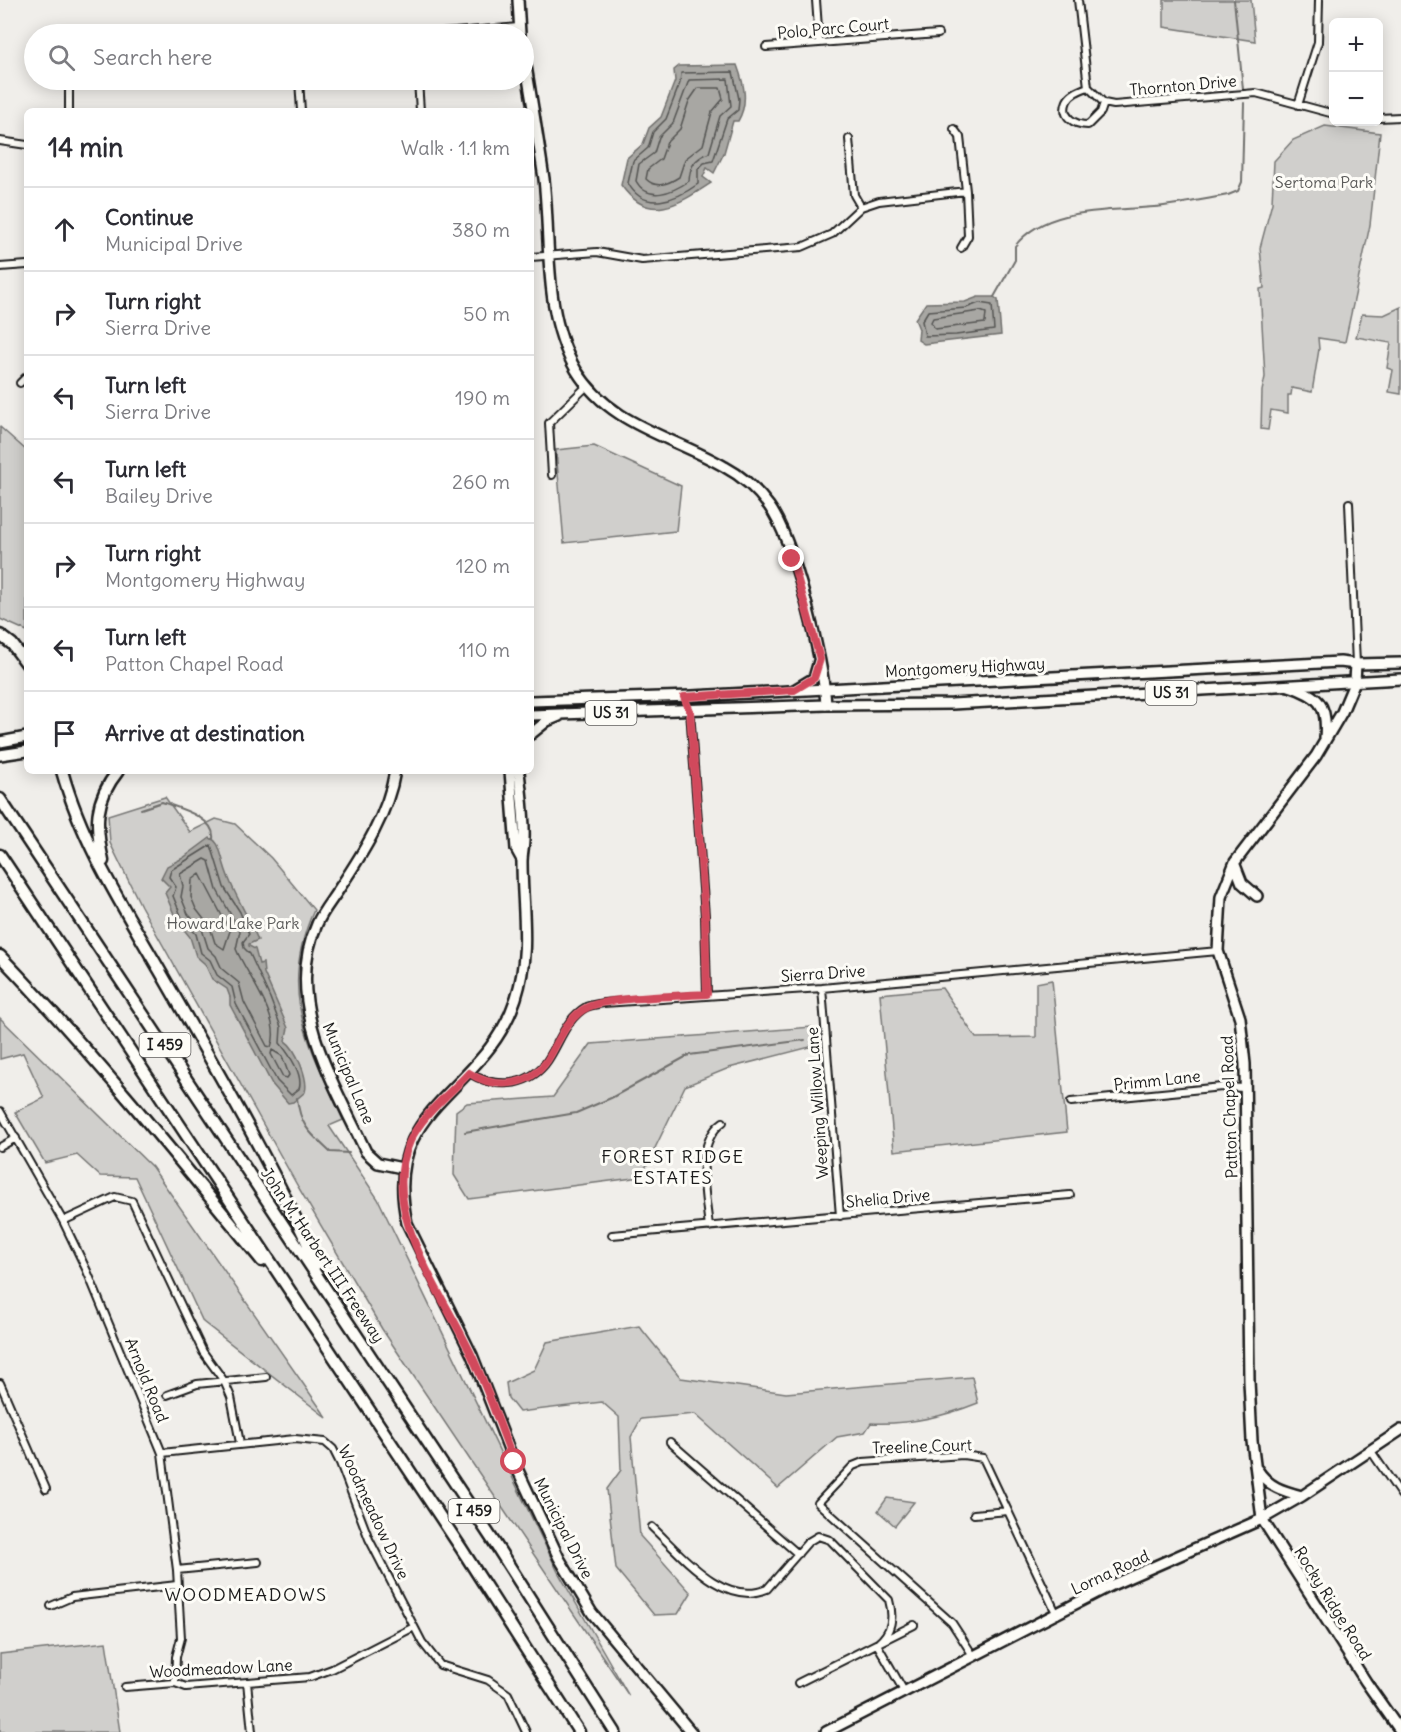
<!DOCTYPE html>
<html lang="en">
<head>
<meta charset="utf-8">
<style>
	body { margin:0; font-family:Delius,sans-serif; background:#f2f2f3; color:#2b2b33 }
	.controls { position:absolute; right:18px; top:18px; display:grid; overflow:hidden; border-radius:9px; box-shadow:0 3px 15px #0003 }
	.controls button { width:54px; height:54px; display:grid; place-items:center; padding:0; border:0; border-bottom:2px solid #e1e1e2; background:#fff; color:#2b2b33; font:30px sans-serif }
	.stop { position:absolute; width:18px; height:18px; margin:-14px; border:4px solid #d1495b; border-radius:50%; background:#fff }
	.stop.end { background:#d1495b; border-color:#fff; box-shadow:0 2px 6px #0008 }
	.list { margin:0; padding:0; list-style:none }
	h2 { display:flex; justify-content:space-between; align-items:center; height:78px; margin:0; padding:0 24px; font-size:26px }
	h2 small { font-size:20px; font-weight:400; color:#7c7c81 }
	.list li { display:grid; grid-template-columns:39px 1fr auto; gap:18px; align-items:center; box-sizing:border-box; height:84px; padding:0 24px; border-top:2px solid #e1e1e2 }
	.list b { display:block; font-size:22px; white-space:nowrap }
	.list p { margin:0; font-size:20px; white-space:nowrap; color:#7c7c81 }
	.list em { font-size:20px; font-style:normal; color:#7c7c81 }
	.icon { flex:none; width:33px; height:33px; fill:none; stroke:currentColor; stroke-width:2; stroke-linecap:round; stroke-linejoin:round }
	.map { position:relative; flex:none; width:1401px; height:1732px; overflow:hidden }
	.search { position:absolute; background:#fff; box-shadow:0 3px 15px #0003; left:24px; top:24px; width:510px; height:66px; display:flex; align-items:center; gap:15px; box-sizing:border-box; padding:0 21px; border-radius:33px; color:#7c7c81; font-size:22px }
	.panel { position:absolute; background:#fff; box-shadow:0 3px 15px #0003; left:24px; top:108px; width:510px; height:666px; border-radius:9px }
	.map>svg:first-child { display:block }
</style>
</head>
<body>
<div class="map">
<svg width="1401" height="1732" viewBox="0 0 1401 1732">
	<rect width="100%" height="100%" fill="#f0eeea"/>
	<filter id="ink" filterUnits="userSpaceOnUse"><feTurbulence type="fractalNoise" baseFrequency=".0167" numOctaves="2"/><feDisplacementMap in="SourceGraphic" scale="12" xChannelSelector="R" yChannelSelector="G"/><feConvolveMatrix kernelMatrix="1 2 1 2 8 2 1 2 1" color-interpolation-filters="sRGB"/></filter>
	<g filter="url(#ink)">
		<!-- green -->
		<path fill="#d0cfcc" stroke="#767674" stroke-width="1.5" d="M1164 0H1251L1255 41 1164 27Z
			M1325 126 1380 133 1370 225 1345 342 1318 338 1319 349 1312 392 1292 388 1291 395H1288V413L1271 410 1268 430 1261 429 1262 391 1265 377 1260 289 1264 288 1260 248 1272 203 1274 161 1293 140Z
			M1401 307V394L1389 392 1393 370 1387 368 1391 343 1356 337 1362 314 1384 315Z
			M0 427 27 451V631L0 619Z
			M594 446 681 486 676 531 564 543 556 450Z
			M165 797 190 832 216 819 235 824 271 858 314 910C277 992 309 1044 343 1120L329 1126 378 1199 558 1572 629 1696 382 1329 297 1185 141 906 110 843 108 815Z
			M1052 980 1067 1132 894 1151 880 994 942 988 976 1038 1036 1037V983Z
			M0 1018 152 1167 327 1418 203 1322 135 1177 100 1176 77 1155 45 1163 15 1112 44 1098 23 1053 0 1059Z
			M812 1027 814 1046 729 1068 685 1086 641 1177 469 1199 454 1175 456 1111 467 1103 553 1097 591 1044Z
			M639 1326 681 1378 786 1393 972 1377 978 1403C943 1417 909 1425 871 1423L865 1432 837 1437 778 1488 695 1414 641 1419 631 1437 640 1536 691 1593 678 1614 654 1615 616 1569 607 1489 621 1470 619 1417 602 1402 519 1412 508 1398 506 1383 534 1370 547 1342Z
			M887 1498 914 1502 895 1526 878 1511Z
			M106 1642 120 1732H0V1654Z"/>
		<!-- water -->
		<path fill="#a8a7a3" stroke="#706f6d" stroke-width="1.5" d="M737 65C744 84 749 102 738 121H733L724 153 714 173 707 168 703 177 711 183C679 204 649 225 621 185L627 158 643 144 649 128 661 117 675 81 674 70 679 66Z
			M978 297H994L998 300 1001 335 924 344 918 340 919 329 915 319 926 303 965 302Z
			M210 838C218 841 219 848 222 857 229 887 246 911 258 940L249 944V946L255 949 259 964 263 963 264 973 288 1028 285 1041C296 1048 309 1080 305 1092L293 1102 288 1103 272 1084 230 1005V997L227 989 212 979 205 964 196 956 190 937 177 921 165 893 170 887 161 878 167 866 183 858Z"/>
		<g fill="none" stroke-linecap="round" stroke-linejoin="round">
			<!-- shore -->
			<path stroke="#545452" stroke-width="1.5" d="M733 72 739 99 738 110 727 119 713 161 704 163 698 169V184C676 200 644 213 628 183L633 161 648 148 653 132 666 119 680 83 681 73Z
				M728 79 731 106 720 116 709 153C694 159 690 166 689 181 673 192 648 203 636 181L639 164 654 153 659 137 673 123 689 80Z
				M698 88H720L723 99 712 112 703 145 685 159 679 177C668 184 656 189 646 179L648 169 661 159 667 142 680 129 689 101Z
				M979 303 992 305 994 330 956 335 925 336 922 321 928 311 966 308Z
				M980 311 986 313 985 323 935 329 931 322 933 318Z
				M211 845 224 887 240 912 249 934 243 942 244 948 250 954 270 998 281 1027 280 1043C288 1053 304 1074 299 1089L291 1095 277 1081 236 1004 232 987 217 975 210 960 201 953 196 934 182 918 173 896 176 887 169 877 171 870Z
				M205 859 209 861 217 890 240 931 236 949C246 974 283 1019 271 1047L267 1046 244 1002 239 983 222 969 216 956 208 948 202 929 188 914 181 897 183 886 180 874Z
				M200 874 230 931 224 949 215 943 210 927 196 909 191 897 192 880Z
				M272 1050 282 1056 289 1075 287 1078 283 1077 271 1054Z"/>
			<!-- stream -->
			<path stroke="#706f6d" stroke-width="2" d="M1234 0 1243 89
				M994 297 1015 260V246C1047 204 1117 212 1164 206 1185 203 1207 199 1228 195L1238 191 1242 182 1244 103
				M141 809 162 802C178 808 216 817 213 839
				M297 1098C300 1126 310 1133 330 1152L349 1153
				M465 1132 576 1113 611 1098 689 1055 805 1040"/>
			<!-- street casing -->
			<g stroke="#1c1c1c" stroke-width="10">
				<path id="street" d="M816 0 819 42
					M1078 0 1088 87 1104 103 1114 105 1256 93 1334 114
					M429 34 519 27
					M766 47 938 34
					M299 80 301 111
					M418 80 420 111
					M1088 87C1080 90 1071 93 1067 101 1060 117 1075 125 1088 125L1101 112 1104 103
					M1298 105 1318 42 1319 0
					M69 111V80
					M1378 118 1401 117
					M954 129 960 137 966 191 968 236 961 248
					M849 139 854 195 861 207
					M0 141 27 145
					M531 257 597 252 642 260 802 247 832 234 861 207 879 201 966 191
					M0 267 27 265
					M20 383 27 376
					M552 475 549 423 587 386
					M1349 503 1356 664
					M684 697 690 711 705 916 707 994
					M822 988 840 1216
					M469 1073C494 1088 525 1088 545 1064 559 1046 564 1020 586 1007 591 1005 599 1004 604 1003L822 988 1218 951
					M1071 1102 1222 1087 1245 1088
					M0 1111 63 1221 87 1271 162 1453 177 1570 181 1638 176 1657 175 1683
					M0 1147 16 1138
					M63 1221 115 1197 132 1201 203 1352 224 1381 231 1397 240 1443
					M709 1227C706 1196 693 1143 723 1122
					M612 1235 1070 1195
					M0 1383 46 1489
					M167 1395 197 1384 266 1377
					M670 1442 798 1554
					M1371 1451 1401 1495
					M162 1453 295 1439 325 1442 333 1449 340 1463 369 1539 422 1642 440 1665 488 1680 508 1694 526 1732
					M974 1514 1008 1511
					M652 1527C680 1553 723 1608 767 1589L808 1542 818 1536 830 1540 889 1600C894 1618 892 1632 877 1644L905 1693
					M177 1570 258 1562
					M51 1606 72 1597 177 1585
					M974 1657 952 1623 818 1503 853 1466 863 1462 963 1455 983 1458 1057 1615
					M247 1682 252 1732
					M798 1683 914 1625
					M125 1687 175 1683 186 1687 310 1677 332 1669 414 1627"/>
			</g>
			<!-- secondary casing -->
			<g stroke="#1c1c1c" stroke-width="14">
				<path id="secondary" d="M518 0 520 34
					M524 54C531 96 538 137 544 179 551 242 543 314 576 370 610 426 673 436 725 467 742 476 758 491 769 506 794 540 824 662 826 705
					M1356 664 1355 681 1342 712 1316 756 1235 862 1221 897 1218 951 1240 1018 1245 1064 1249 1381 1252 1441 1262 1519 1366 1682 1401 1732
					M1289 686C1319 696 1328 704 1325 738
					M794 690 814 678 819 661
					M395 771C388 814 363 853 339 889 332 900 322 912 317 924 282 1001 334 1083 366 1152L378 1163 402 1168
					M510 771 516 849 522 860
					M519 771C521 793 525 817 524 839 524 847 522 854 522 862 522 908 531 952 516 998 485 1095 380 1103 407 1223L472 1355 514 1462 559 1558 592 1613 691 1732
					M1235 865 1242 883 1257 896
					M1257 1469C1268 1487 1283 1491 1302 1496
					M826 1732 1112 1585 1262 1519 1302 1496 1401 1430"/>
			</g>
			<!-- primary casing -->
			<g stroke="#1c1c1c" stroke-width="14">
				<path id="primary" d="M531 701 692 696 1340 662 1356 664 1401 663
					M531 715 826 705 952 704 1401 679
					M531 734 547 721 559 716
					M0 742 27 737
					M0 755 27 751"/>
			</g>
			<!-- highway casing -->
			<g stroke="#1c1c1c" stroke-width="15">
				<path id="highway" d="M0 635 12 644 27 664
					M62 771C82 843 123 907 160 971 215 1067 271 1162 317 1264
					M0 799 494 1542 615 1732
					M0 855 461 1548 579 1732
					M103 861C95 825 94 801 118 771
					M0 956C93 1053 177 1157 262 1261"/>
			</g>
			<!-- street -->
			<use href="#street" stroke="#fdfcf7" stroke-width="6"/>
			<!-- secondary -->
			<use href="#secondary" stroke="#fdfcf7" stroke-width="9"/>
			<!-- primary -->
			<use href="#primary" stroke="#fdfcf7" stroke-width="9"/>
			<!-- highway -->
			<use href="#highway" stroke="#fdfcf7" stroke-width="10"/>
		</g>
	</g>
	<g fill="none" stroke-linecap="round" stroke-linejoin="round" filter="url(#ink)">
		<!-- route -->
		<path stroke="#d1495b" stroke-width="8" d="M514 1462C500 1426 488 1390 472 1356 443 1293 378 1212 410 1141 423 1113 449 1095 469 1073 494 1089 528 1088 547 1061 558 1044 567 1016 588 1007 610 997 679 996 707 994L705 916 690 711 684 697 794 690 814 678 820 659 792 559"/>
	</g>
	<g text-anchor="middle" stroke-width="6" stroke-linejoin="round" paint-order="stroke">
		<!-- shield labels -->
		<g fill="#fdfcf7" stroke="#605f5e" stroke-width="1.5">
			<rect x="1145.5" y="681" width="51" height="24" rx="4.5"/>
			<rect x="585.5" y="701" width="51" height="24" rx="4.5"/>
			<rect x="139.5" y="1033" width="51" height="24" rx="4.5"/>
			<rect x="448.5" y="1499" width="51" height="24" rx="4.5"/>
		</g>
		<g font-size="15" font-weight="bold" fill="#1c1c1c">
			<text x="1171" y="698">US 31</text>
			<text x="611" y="718">US 31</text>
			<text x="165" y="1050">I 459</text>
			<text x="474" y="1516">I 459</text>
		</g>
		<!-- street labels -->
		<g font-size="16" fill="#1c1c1c" stroke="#fdfcf7">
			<text transform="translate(833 28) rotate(-5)" y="6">Polo Parc Court</text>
			<text transform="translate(1183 85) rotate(-5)" y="6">Thornton Drive</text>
			<text transform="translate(965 667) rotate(-3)" y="6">Montgomery Highway</text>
			<text transform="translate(823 973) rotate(-4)" y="6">Sierra Drive</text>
			<text transform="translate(349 1073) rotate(67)" y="6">Municipal Lane</text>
			<text transform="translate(1157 1080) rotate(-6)" y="6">Primm Lane</text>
			<text transform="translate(817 1103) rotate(-94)" y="6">Weeping Willow Lane</text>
			<text transform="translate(1229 1107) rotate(-92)" y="6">Patton Chapel Road</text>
			<text transform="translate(888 1198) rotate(-5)" y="6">Shelia Drive</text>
			<text transform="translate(323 1255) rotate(56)" y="6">John M. Harbert III Freeway</text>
			<text transform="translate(147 1380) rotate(68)" y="6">Arnold Road</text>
			<text transform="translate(922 1446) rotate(-2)" y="6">Treeline Court</text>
			<text transform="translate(374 1512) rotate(65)" y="6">Woodmeadow Drive</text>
			<text transform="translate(564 1528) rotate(63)" y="6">Municipal Drive</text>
			<text transform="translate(1110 1572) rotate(-25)" y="6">Lorna Road</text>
			<text transform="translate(1333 1603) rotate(58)" y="6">Rocky Ridge Road</text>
			<text transform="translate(221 1668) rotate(-3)" y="6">Woodmeadow Lane</text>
		</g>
		<!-- park labels -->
		<g font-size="16" fill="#5b5b5a" stroke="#fdfcf7">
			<text x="1324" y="188">Sertoma Park</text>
			<text x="233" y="929">Howard Lake Park</text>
		</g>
		<!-- neighbourhood labels -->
		<g font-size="18" letter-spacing="1.5" fill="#1c1c1c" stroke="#fdfcf7">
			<text x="673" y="1163">FOREST RIDGE<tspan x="673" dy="21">ESTATES</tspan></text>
			<text x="246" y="1601">WOODMEADOWS</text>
		</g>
	</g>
</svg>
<div class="controls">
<button>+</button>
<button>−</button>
</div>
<div class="stop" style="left:514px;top:1462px"></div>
<div class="stop end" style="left:792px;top:559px"></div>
<div class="search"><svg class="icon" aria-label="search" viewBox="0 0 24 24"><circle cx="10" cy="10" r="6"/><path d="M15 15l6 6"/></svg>Search here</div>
<section class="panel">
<h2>14 min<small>Walk · 1.1 km</small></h2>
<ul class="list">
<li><svg class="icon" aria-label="ahead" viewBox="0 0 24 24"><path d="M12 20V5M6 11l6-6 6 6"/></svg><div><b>Continue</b><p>Municipal Drive</p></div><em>380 m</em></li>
<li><svg class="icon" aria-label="right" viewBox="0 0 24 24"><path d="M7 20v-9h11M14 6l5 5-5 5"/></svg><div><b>Turn right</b><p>Sierra Drive</p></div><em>50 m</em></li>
<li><svg class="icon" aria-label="left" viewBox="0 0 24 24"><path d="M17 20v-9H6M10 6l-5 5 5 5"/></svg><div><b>Turn left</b><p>Sierra Drive</p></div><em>190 m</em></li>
<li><svg class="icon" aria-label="left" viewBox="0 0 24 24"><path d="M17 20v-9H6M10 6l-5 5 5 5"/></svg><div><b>Turn left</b><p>Bailey Drive</p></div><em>260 m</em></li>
<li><svg class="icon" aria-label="right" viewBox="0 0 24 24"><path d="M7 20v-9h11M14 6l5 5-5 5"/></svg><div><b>Turn right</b><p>Montgomery Highway</p></div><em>120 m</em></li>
<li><svg class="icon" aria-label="left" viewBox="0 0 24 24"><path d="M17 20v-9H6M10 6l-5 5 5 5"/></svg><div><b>Turn left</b><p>Patton Chapel Road</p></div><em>110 m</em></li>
<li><svg class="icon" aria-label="arrive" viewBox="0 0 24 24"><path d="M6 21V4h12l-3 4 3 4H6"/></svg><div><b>Arrive at destination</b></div></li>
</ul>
</section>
</div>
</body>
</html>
